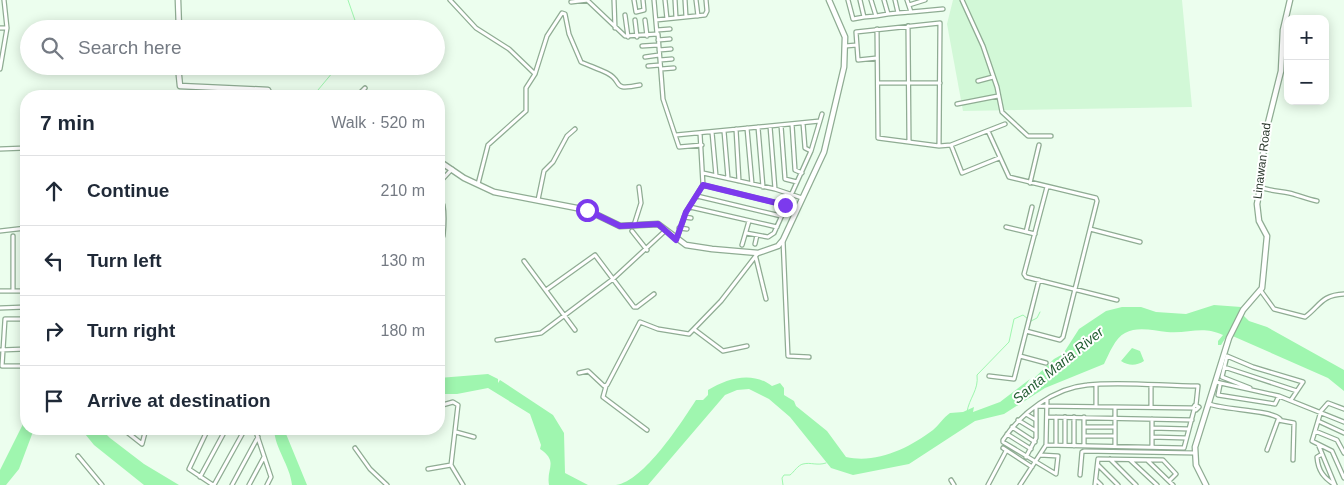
<!DOCTYPE html>
<html lang="en">
<head>
<meta charset="utf-8">
<style>
	body { margin:0; font-family:Arial,sans-serif; background:#f6f6f7; color:#1f2937 }
	.controls { position:absolute; right:15px; top:15px; display:grid; overflow:hidden; border-radius:10px; box-shadow:0 2px 12px #0003 }
	.controls button { width:45px; height:45px; display:grid; place-items:center; padding:0; border:0; border-bottom:1px solid #e0e1e3; background:#fff; color:#1f2937; font:25px sans-serif }
	.stop { position:absolute; width:15px; height:15px; margin:-11px; border:4px solid #7c3aed; border-radius:50%; background:#fff }
	.stop.end { background:#7c3aed; border-color:#fff; box-shadow:0 1px 5px #0008 }
	.list { margin:0; padding:0; list-style:none }
	h2 { display:flex; justify-content:space-between; align-items:center; height:65px; margin:0; padding:0 20px; font-size:21px }
	h2 small { font-size:16px; font-weight:400; color:#747a83 }
	.list li { display:grid; grid-template-columns:32px 1fr auto; gap:15px; align-items:center; box-sizing:border-box; height:70px; padding:0 20px; border-top:1px solid #e0e1e3 }
	.list b { display:block; font-size:19px; white-space:nowrap }
	.list em { font-size:16px; font-style:normal; color:#747a83 }
	.icon { flex:none; width:28px; height:28px; fill:none; stroke:currentColor; stroke-width:2; stroke-linecap:round; stroke-linejoin:round }
	.map { position:relative; flex:none; width:1344px; height:485px; overflow:hidden }
	.search { position:absolute; background:#fff; box-shadow:0 2px 12px #0003; left:20px; top:20px; width:425px; height:55px; display:flex; align-items:center; gap:12px; box-sizing:border-box; padding:0 18px; border-radius:28px; color:#747a83; font-size:19px }
	.panel { position:absolute; background:#fff; box-shadow:0 2px 12px #0003; left:20px; top:90px; width:425px; height:345px; border-radius:20px }
	.map>svg:first-child { display:block }
</style>
</head>
<body>
<div class="map">
<svg width="1344" height="485" viewBox="0 0 1344 485">
	<rect width="100%" height="100%" fill="#ecfeee"/>
	<!-- built -->
	<path fill="#d2f8d7" d="M953 0H1182L1192 107 963 111 947 24Z"/>
	<!-- water -->
	<path fill="#9ff6af" d="M1214 305 1241 307 1239 311 1249 321 1267 327 1344 370V391L1328 378 1228 334 1221 345H1218V341L1223 335C1202 325 1189 334 1167 332 1154 331 1138 326 1125 333 1115 338 1109 354 1104 364L1045 388 1004 414 975 421 909 464 853 475 831 468 790 417 769 399 749 389 737 390 725 395 648 485H616C644 481 681 423 696 400H703L708 395V390C728 378 752 371 772 386L780 383 784 388V395L794 401 796 406 827 431 846 457C877 464 909 448 933 430 939 425 943 418 950 413L963 412 974 407 973 412 1000 402 1030 379 1025 386H1026L1054 359 1063 354 1079 329 1106 311 1122 307H1141L1156 312 1186 314Z
		M1132 348 1140 351 1144 361C1136 366 1129 366 1121 361Z
		M488 374 498 379V383L500 380 553 415 564 433 565 473 588 485H549C546 468 559 462 540 449L541 445 530 414 488 388 457 394H439V378Z
		M26 418V429H34L19 469 6 485H0V470Z
		M81 429H101L110 438 144 464 179 485H144L94 445Z
		M274 429H284L307 485H292C290 465 275 449 274 429Z"/>
	<g fill="none" stroke-linecap="round" stroke-linejoin="round">
		<!-- stream -->
		<path stroke="#9ff6af" stroke-width="1" d="M348 0 358 29
			M313 96 338 66
			M1031 321 1037 318 1040 312
			M967 412C969 398 979 390 977 375L1009 342 1014 319 1023 315 1028 319
			M783 485 782 478 784 475H790C794 472 798 465 803 464 811 462 817 466 826 463"/>
		<!-- street casing -->
		<g stroke="#8fac93" stroke-width="5.5">
			<path id="street" d="M450 0 476 28 509 49 535 74
				M587 0 625 36 658 34 663 99 679 147 702 145
				M614 0 615 28
				M634 0 636 12 644 10 643 0
				M654 0 657 34
				M665 0 667 19
				M675 0 676 18
				M685 0 686 17
				M696 0 698 16
				M848 0 853 19 864 17 860 0
				M871 0 876 16 888 14 884 0
				M895 0 898 13 911 12 907 0
				M962 0 983 46 997 87 1002 112 1028 136H1051
				M571 2 588 0
				M909 5 925 0
				M911 12 943 9
				M888 14 898 13
				M625 15 628 37
				M864 17 876 16
				M635 20 637 37
				M645 20 647 36
				M656 20 705 15 707 11 706 0
				M908 26 909 142
				M0 28H7
				M877 29 878 138 939 146 940 23 856 32 858 60 877 58
				M657 30 670 29
				M658 40 670 39
				M642 46 658 45
				M845 46 857 45
				M659 50 671 49
				M645 57 659 55
				M660 60 672 59
				M648 66 660 65
				M0 69 7 28 4 0
				M661 69 674 68
				M978 81 993 77
				M878 83H940
				M357 96 365 88
				M957 104 998 96
				M803 123 805 148 811 151
				M792 124 795 170 802 173
				M781 125 785 179 797 182
				M770 126 775 189
				M758 127 763 187
				M747 128 752 184
				M736 129 739 181
				M724 131 728 178
				M988 131 1009 177 1096 198 1097 201 1063 337 1060 340 1026 331
				M712 132 716 176
				M676 135 820 121
				M951 145 962 173 999 158
				M939 146 951 145 1005 124
				M0 149 26 148
				M703 173 775 189 802 198
				M439 183 452 169
				M1030 183 1039 145
				M478 184 488 145 526 111V88L535 74 547 36 562 13 565 14 569 34 581 62C590 66 599 69 607 73 625 82 609 91 640 85
				M703 185 785 205
				M1047 187 1024 274 1026 277 1117 300
				M1260 187C1270 191 1278 191 1289 193 1298 195 1307 199 1317 201
				M697 196 781 216
				M538 200 544 171 553 162 567 136 575 129
				M439 204 443 205C445 217 444 225 443 236
				M690 207 777 227
				M684 217 691 218
				M634 225 641 203 639 187
				M1006 227 1035 234
				M679 228 687 229
				M1090 229 1140 242
				M0 231 26 228
				M632 231 647 250
				M1026 232 1032 207
				M746 233 768 237 774 233 811 151 822 114
				M677 238 686 212 703 185 700 133
				M783 240 788 356 809 357
				M755 244 757 235
				M742 245 749 221
				M756 258 766 299
				M524 261 575 330
				M546 290 595 255 634 307H637L654 294
				M0 291H26
				M13 291V236
				M1261 291 1274 309 1305 317C1320 306 1321 295 1344 294
				M0 308 26 307
				M26 319H5L2 366H26
				M695 330 723 351 747 346
				M497 340 541 333 613 279 666 230
				M0 350 26 349
				M1020 356 1046 363
				M1224 367 1297 391
				M579 373 588 371 604 386 607 385 640 322 658 329 689 334 721 301 758 253
				M989 376 1014 379 1039 280
				M1216 382 1279 396 1344 422
				M1220 385 1218 395 1275 404 1279 396
				M606 386 603 397 647 430
				M1250 388 1222 377 1227 356 1253 367 1303 382 1291 400
				M1209 404C1225 410 1271 410 1280 419
				M439 406 453 402 458 405 451 465 463 485
				M1037 406 1193 408 1196 410 1199 407 1195 405 1193 408
				M1096 406V385
				M1151 407V386
				M1344 409 1328 403 1321 411 1312 441 1332 451 1344 478
				M1026 414 1036 420
				M1047 417 1192 420
				M1152 419V447
				M1018 420 1036 431
				M1318 421 1344 433
				M1012 427 1035 442
				M1084 427H1115
				M1152 428 1189 429
				M123 429 142 444 146 429
				M208 429 189 469 213 485
				M255 429 271 477 267 485
				M1315 431 1337 440 1344 453
				M456 432 474 437
				M1007 434 1031 449
				M1084 436H1115
				M1152 437 1186 438
				M1318 444 1335 485
				M1046 445 1184 448 1194 410
				M1056 445V417
				M1065 445V417
				M1074 446V417
				M1084 446V417
				M1115 446V407
				M355 448 370 469 387 485
				M1003 448 1032 467
				M1267 450 1278 420 1294 423 1293 460
				M1322 454 1317 457C1318 471 1324 478 1335 485
				M1040 455 1058 456 1056 474 1003 442V440C1021 413 1054 388 1087 385 1121 381 1163 386 1198 386L1196 405
				M78 456 102 485
				M1026 457 1036 438V407
				M1110 459 1136 485
				M1130 460 1157 485
				M1147 460 1173 485
				M1098 465 1118 485
				M428 469 451 465
				M1080 475 1082 452 1084 451 1195 453
				M200 477 226 429
				M951 480 954 485
				M1096 480 1101 485
				M214 485 245 429
				M232 485 258 437
				M249 485 264 457
				M988 485 1006 451
				M1020 485 1046 445 1047 399
				M1095 485 1098 459 1163 460 1176 474 1169 481"/>
		</g>
		<!-- secondary casing -->
		<g stroke="#8fac93" stroke-width="7">
			<path id="secondary" d="M178 0 179 29
				M178 66 180 86 268 90 270 96
				M439 161 464 178 494 192 587 210 620 226 658 224 686 245 712 249 758 253 778 246 783 240 824 152 844 67 845 37 829 0
				M1206 485 1196 465 1195 447 1229 338 1243 310 1262 288 1267 236 1259 221 1257 204 1262 179 1264 139 1281 71 1283 30 1290 0"/>
		</g>
		<!-- street -->
		<use href="#street" stroke="#fff" stroke-width="3"/>
		<!-- secondary -->
		<use href="#secondary" stroke="#fff" stroke-width="4.5"/>
	</g>
	<g fill="none" stroke-linecap="round" stroke-linejoin="round">
		<!-- route -->
		<path stroke="#7c3aed" stroke-width="6" d="M587 210 620 226 658 224 676 240 686 212 703 185 785 205"/>
	</g>
	<g text-anchor="middle" stroke-width="4" stroke-linejoin="round" paint-order="stroke">
		<!-- street labels -->
		<g font-size="12" fill="#2e3b30" stroke="#fff">
			<text transform="translate(1262 161) rotate(-83)" y="4">Linawan Road</text>
		</g>
		<!-- water labels -->
		<g font-size="14" font-style="italic" fill="#235e32" stroke="#fff">
			<text transform="translate(1058 365) rotate(-39)" y="5">Santa Maria River</text>
		</g>
	</g>
</svg>
<div class="controls">
<button>+</button>
<button>−</button>
</div>
<div class="stop" style="left:587px;top:210px"></div>
<div class="stop end" style="left:785px;top:205px"></div>
<div class="search"><svg class="icon" aria-label="search" viewBox="0 0 24 24"><circle cx="10" cy="10" r="6"/><path d="M15 15l6 6"/></svg>Search here</div>
<section class="panel">
<h2>7 min<small>Walk · 520 m</small></h2>
<ul class="list">
<li><svg class="icon" aria-label="ahead" viewBox="0 0 24 24"><path d="M12 20V5M6 11l6-6 6 6"/></svg><div><b>Continue</b></div><em>210 m</em></li>
<li><svg class="icon" aria-label="left" viewBox="0 0 24 24"><path d="M17 20v-9H6M10 6l-5 5 5 5"/></svg><div><b>Turn left</b></div><em>130 m</em></li>
<li><svg class="icon" aria-label="right" viewBox="0 0 24 24"><path d="M7 20v-9h11M14 6l5 5-5 5"/></svg><div><b>Turn right</b></div><em>180 m</em></li>
<li><svg class="icon" aria-label="arrive" viewBox="0 0 24 24"><path d="M6 21V4h12l-3 4 3 4H6"/></svg><div><b>Arrive at destination</b></div></li>
</ul>
</section>
</div>
</body>
</html>
